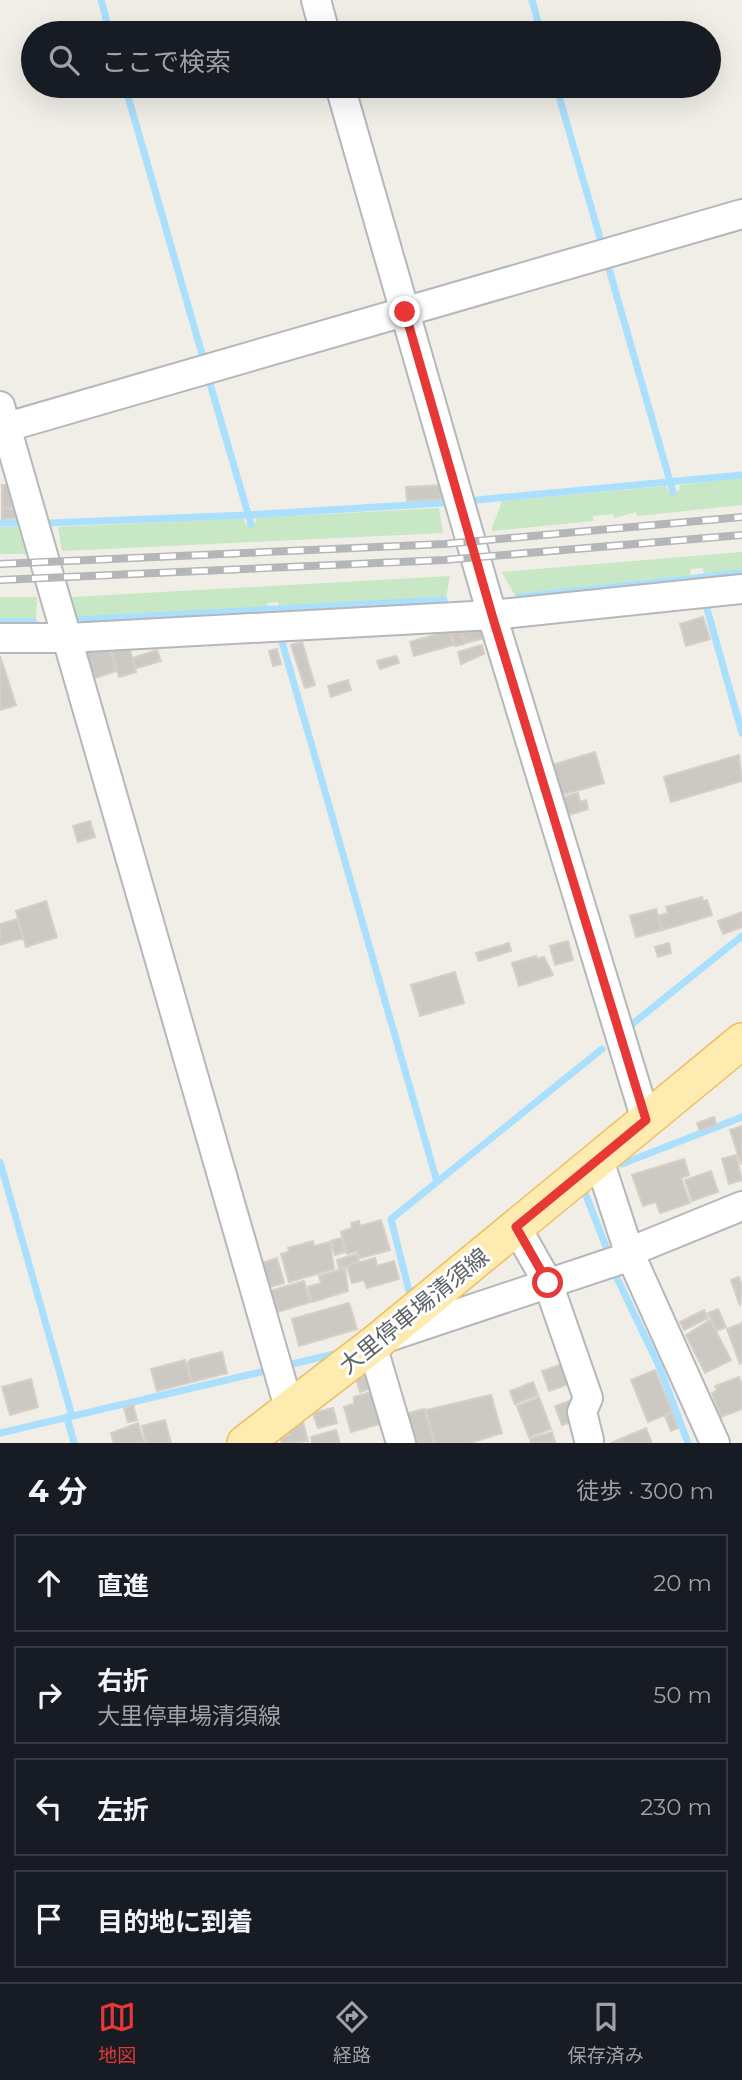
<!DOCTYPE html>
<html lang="ja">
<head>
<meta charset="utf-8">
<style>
	body { margin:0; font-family:Montserrat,"Noto Sans JP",sans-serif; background:#242831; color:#f1f3f6 }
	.stop { position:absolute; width:21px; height:21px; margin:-16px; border:5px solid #e73837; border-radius:50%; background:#fff }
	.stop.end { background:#e73837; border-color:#fff; box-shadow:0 2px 7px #0008 }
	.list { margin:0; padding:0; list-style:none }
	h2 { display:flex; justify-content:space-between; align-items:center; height:91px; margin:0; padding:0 28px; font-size:30px }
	h2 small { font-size:23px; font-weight:400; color:#9ea1a6 }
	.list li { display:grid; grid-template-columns:46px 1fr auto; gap:21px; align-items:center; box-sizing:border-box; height:98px; margin:0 14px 14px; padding:0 14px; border:2px solid #363941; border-radius:0px }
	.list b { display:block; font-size:26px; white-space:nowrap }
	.list p { margin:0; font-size:23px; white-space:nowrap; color:#9ea1a6 }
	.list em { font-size:23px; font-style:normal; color:#9ea1a6 }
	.icon { flex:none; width:38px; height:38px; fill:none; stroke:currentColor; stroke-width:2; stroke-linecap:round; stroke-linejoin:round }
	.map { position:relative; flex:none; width:742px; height:1443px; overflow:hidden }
	.search { position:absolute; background:#171b24; box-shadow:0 7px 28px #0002; left:21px; right:21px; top:21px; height:77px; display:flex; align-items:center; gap:18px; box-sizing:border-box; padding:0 24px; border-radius:38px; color:#9ea1a6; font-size:26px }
	.sheet { height:539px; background:#171b24 }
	nav { display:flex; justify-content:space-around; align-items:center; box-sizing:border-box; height:98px; border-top:2px solid #363941; background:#171b24; font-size:19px; color:#9ea1a6 }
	nav a { display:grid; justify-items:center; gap:4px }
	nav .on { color:#e73837 }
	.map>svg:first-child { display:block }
</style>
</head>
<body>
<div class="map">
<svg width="742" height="1443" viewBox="0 0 742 1443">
	<rect width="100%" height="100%" fill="#f0eee7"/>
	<!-- green -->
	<path fill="#c7e7c5" d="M742 478V505L637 516 636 512 615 518 613 514 593 516V521L492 531V528L502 501 666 486 669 492 679 491 680 485Z
		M439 508 443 533 62 551 58 527 243 518 246 524 255 523 256 518Z
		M0 527H24L29 554H0Z
		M742 552V570L705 574 702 568 691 569 690 575 514 594 502 572Z
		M450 576 446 598 280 609 278 602 268 603 266 609 76 618 72 597Z
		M0 597H37L36 619H0Z"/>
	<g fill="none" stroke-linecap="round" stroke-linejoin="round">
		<!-- stream -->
		<path stroke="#aadffe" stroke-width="7" d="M101 0 110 33
			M532 0 541 33
			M125 86 204 361
			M556 86 602 245
			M607 262 673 492
			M208 377 251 524
			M477 500 742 475
			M0 523H21
			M48 523 248 515 442 503
			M518 597 742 573
			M707 609 742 733
			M77 620 444 600
			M0 622H34
			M282 642 437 1182
			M626 1029 742 936
			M0 1162 72 1416
			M622 1164 742 1117
			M584 1190 608 1252 604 1253
			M615 1274 659 1366 688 1443
			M409 1291 391 1219 602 1049
			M284 1366 334 1354
			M67 1417 74 1443
			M0 1433 265 1371"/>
	</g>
	<!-- building -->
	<path fill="#ccc9c4" stroke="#d5cfc5" stroke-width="2" d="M2 485H12V508H2Z
		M441 485V499L407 501 406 487Z
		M2 509H16L17 518 2 519Z
		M703 617 710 639 686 646 680 624Z
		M482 630 484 638 465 643 462 632Z
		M449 631 453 645 414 656 410 642Z
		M460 631 464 644 455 646 451 634Z
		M302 642 315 685 305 688 291 645Z
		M482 645 484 654 461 664 458 652Z
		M277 649 281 664 273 666 269 651Z
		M110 650 116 671 95 678 94 674 91 675 84 653Z
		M130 650 136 672 119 677 112 651Z
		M157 650 161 661 136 668 133 658Z
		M0 656 16 705 0 710Z
		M396 656 399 663 380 669 377 661Z
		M348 680 351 690 331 697 328 686Z
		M595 752 604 783 561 795 552 765Z
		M739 755 742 781 671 802 664 777Z
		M578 793 580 802 586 800 588 809 566 816 561 798Z
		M90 821 95 837 78 842 73 826Z
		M702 897 703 901 707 900 712 915 663 930 658 916 668 913 666 907Z
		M46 901 57 937 26 947 16 911Z
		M656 909 662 930 636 937 630 916Z
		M742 912V927L723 934 718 921Z
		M17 919 23 938 0 945V924Z
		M568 941 573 960 555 965 550 946Z
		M509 943 511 951 479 961 476 953Z
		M669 943 671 953 658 957 655 947Z
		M536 956 537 959 544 957 553 975 519 986 512 963Z
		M455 972 464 1003 420 1016 411 985Z
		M714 1117 716 1125 700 1131 697 1123Z
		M742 1126V1164H741L730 1130Z
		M736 1155 742 1180 729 1184 722 1159Z
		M684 1159 689 1175 681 1178 690 1203 660 1213 656 1202 643 1206 632 1175Z
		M711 1171 718 1192 692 1201 685 1180Z
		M381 1220 390 1250 360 1258 357 1251 347 1254 341 1232 352 1228 351 1223 359 1221 360 1226Z
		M341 1238 345 1252 335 1255 331 1241Z
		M313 1241 314 1246 330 1242 334 1269 289 1282 281 1254 289 1252 288 1248Z
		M357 1254 359 1262 339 1268 337 1260Z
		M277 1258 284 1283 266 1288 259 1264Z
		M375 1258 377 1266 394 1261 399 1279 367 1288 364 1280 352 1283 347 1266Z
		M345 1268 348 1291 312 1302 308 1287 321 1283 319 1276Z
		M739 1277 742 1286 740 1306 731 1280Z
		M304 1281 310 1302 274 1313 270 1291Z
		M349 1303 357 1329 299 1346 292 1319Z
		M718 1309 726 1327 717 1331 708 1313Z
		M704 1310 708 1318 684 1330 680 1322Z
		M710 1320 731 1360 705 1373 686 1335Z
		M742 1323V1363L740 1364 727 1329Z
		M222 1352 227 1373 192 1382 187 1364 190 1360Z
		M185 1360 191 1382 157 1391 151 1369Z
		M562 1364 569 1384 549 1391 542 1371Z
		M655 1370 672 1412 648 1422 631 1380Z
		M372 1375 376 1387 360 1392 356 1379Z
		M739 1377 742 1385V1409L721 1417 712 1393 717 1390 715 1386Z
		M31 1379 38 1407 10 1415 2 1387Z
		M533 1382 538 1395 515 1404 510 1391Z
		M371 1392 374 1393 383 1423 351 1432 344 1407 354 1404V1397Z
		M491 1395 502 1433 470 1443H435L426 1410Z
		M539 1397 551 1429 529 1437 517 1406Z
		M573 1400 579 1420 562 1425 555 1406Z
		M133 1405 137 1420 128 1422 124 1408Z
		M333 1408 337 1423 318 1428 313 1413Z
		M424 1409 434 1443H410L402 1415Z
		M672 1413 678 1428 671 1431 665 1416Z
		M165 1420 171 1443H146L142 1426Z
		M303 1422 308 1441 282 1443 280 1438 290 1435 289 1433Z
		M138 1423 144 1443H114L111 1433Z
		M646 1428 652 1443H611Z
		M336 1430 340 1443H312L311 1437Z
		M552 1432 555 1442 531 1443 530 1439Z"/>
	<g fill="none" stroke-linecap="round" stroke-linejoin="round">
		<!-- minor casing -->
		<g stroke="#b4b8bb" stroke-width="32">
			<path id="minor" d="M316 0 325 33
				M340 86 492 615 646 1120
				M0 406 290 1411
				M0 429 742 214
				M0 638H68L492 615 742 589
				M599 1160 629 1252 715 1443
				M516 1227 548 1283 588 1398 582 1412 589 1440
				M629 1252 742 1206
				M388 1337 631 1256
				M372 1345 401 1443"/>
		</g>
		<!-- major casing -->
		<g stroke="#efbd61" stroke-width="38">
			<path id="major" d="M245 1443 379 1340 742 1041"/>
		</g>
		<!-- minor -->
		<use href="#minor" stroke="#fff" stroke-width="28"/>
		<!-- major -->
		<use href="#major" stroke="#feebaf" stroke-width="35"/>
		<!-- rail casing -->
		<g stroke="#b5b6b7" stroke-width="8">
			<path id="rail" d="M0 564 444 544 742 517
				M0 580 444 560 742 535"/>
		</g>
		<!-- rail -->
		<use href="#rail" stroke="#fff" stroke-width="5" stroke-dasharray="16" stroke-linecap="butt"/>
	</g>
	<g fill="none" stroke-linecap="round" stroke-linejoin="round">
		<!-- route -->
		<path stroke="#e73837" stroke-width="9" d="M405 312 492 615 646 1120 516 1227 548 1283"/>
	</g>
	<g text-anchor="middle" stroke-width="6" stroke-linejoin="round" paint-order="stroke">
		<!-- street labels -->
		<g font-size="23" fill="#5e6367" stroke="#fff">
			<text transform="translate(414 1311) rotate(-39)" y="8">大里停車場清須線</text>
		</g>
	</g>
</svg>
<div class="stop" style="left:548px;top:1283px"></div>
<div class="stop end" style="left:405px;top:312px"></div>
<div class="search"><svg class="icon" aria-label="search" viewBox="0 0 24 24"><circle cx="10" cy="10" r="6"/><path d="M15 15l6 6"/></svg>ここで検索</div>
</div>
<section class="sheet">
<h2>4 分<small>徒歩 · 300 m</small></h2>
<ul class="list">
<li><svg class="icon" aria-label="ahead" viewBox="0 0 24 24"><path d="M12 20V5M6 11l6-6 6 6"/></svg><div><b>直進</b></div><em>20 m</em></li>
<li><svg class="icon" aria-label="right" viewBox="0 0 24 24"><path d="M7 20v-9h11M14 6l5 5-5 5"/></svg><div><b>右折</b><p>大里停車場清須線</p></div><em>50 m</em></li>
<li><svg class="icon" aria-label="left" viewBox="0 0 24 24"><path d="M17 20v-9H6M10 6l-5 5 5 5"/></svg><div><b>左折</b></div><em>230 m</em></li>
<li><svg class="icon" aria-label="arrive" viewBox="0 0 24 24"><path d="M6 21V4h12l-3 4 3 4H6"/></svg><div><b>目的地に到着</b></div></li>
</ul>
</section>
<nav>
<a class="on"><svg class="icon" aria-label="map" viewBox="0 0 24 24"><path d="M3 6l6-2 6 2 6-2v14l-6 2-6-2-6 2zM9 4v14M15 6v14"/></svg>地図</a>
<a><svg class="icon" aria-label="directions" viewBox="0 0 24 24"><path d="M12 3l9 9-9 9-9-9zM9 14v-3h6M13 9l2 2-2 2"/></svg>経路</a>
<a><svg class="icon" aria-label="saved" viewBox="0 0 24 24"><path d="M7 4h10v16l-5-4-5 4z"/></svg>保存済み</a>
</nav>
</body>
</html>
